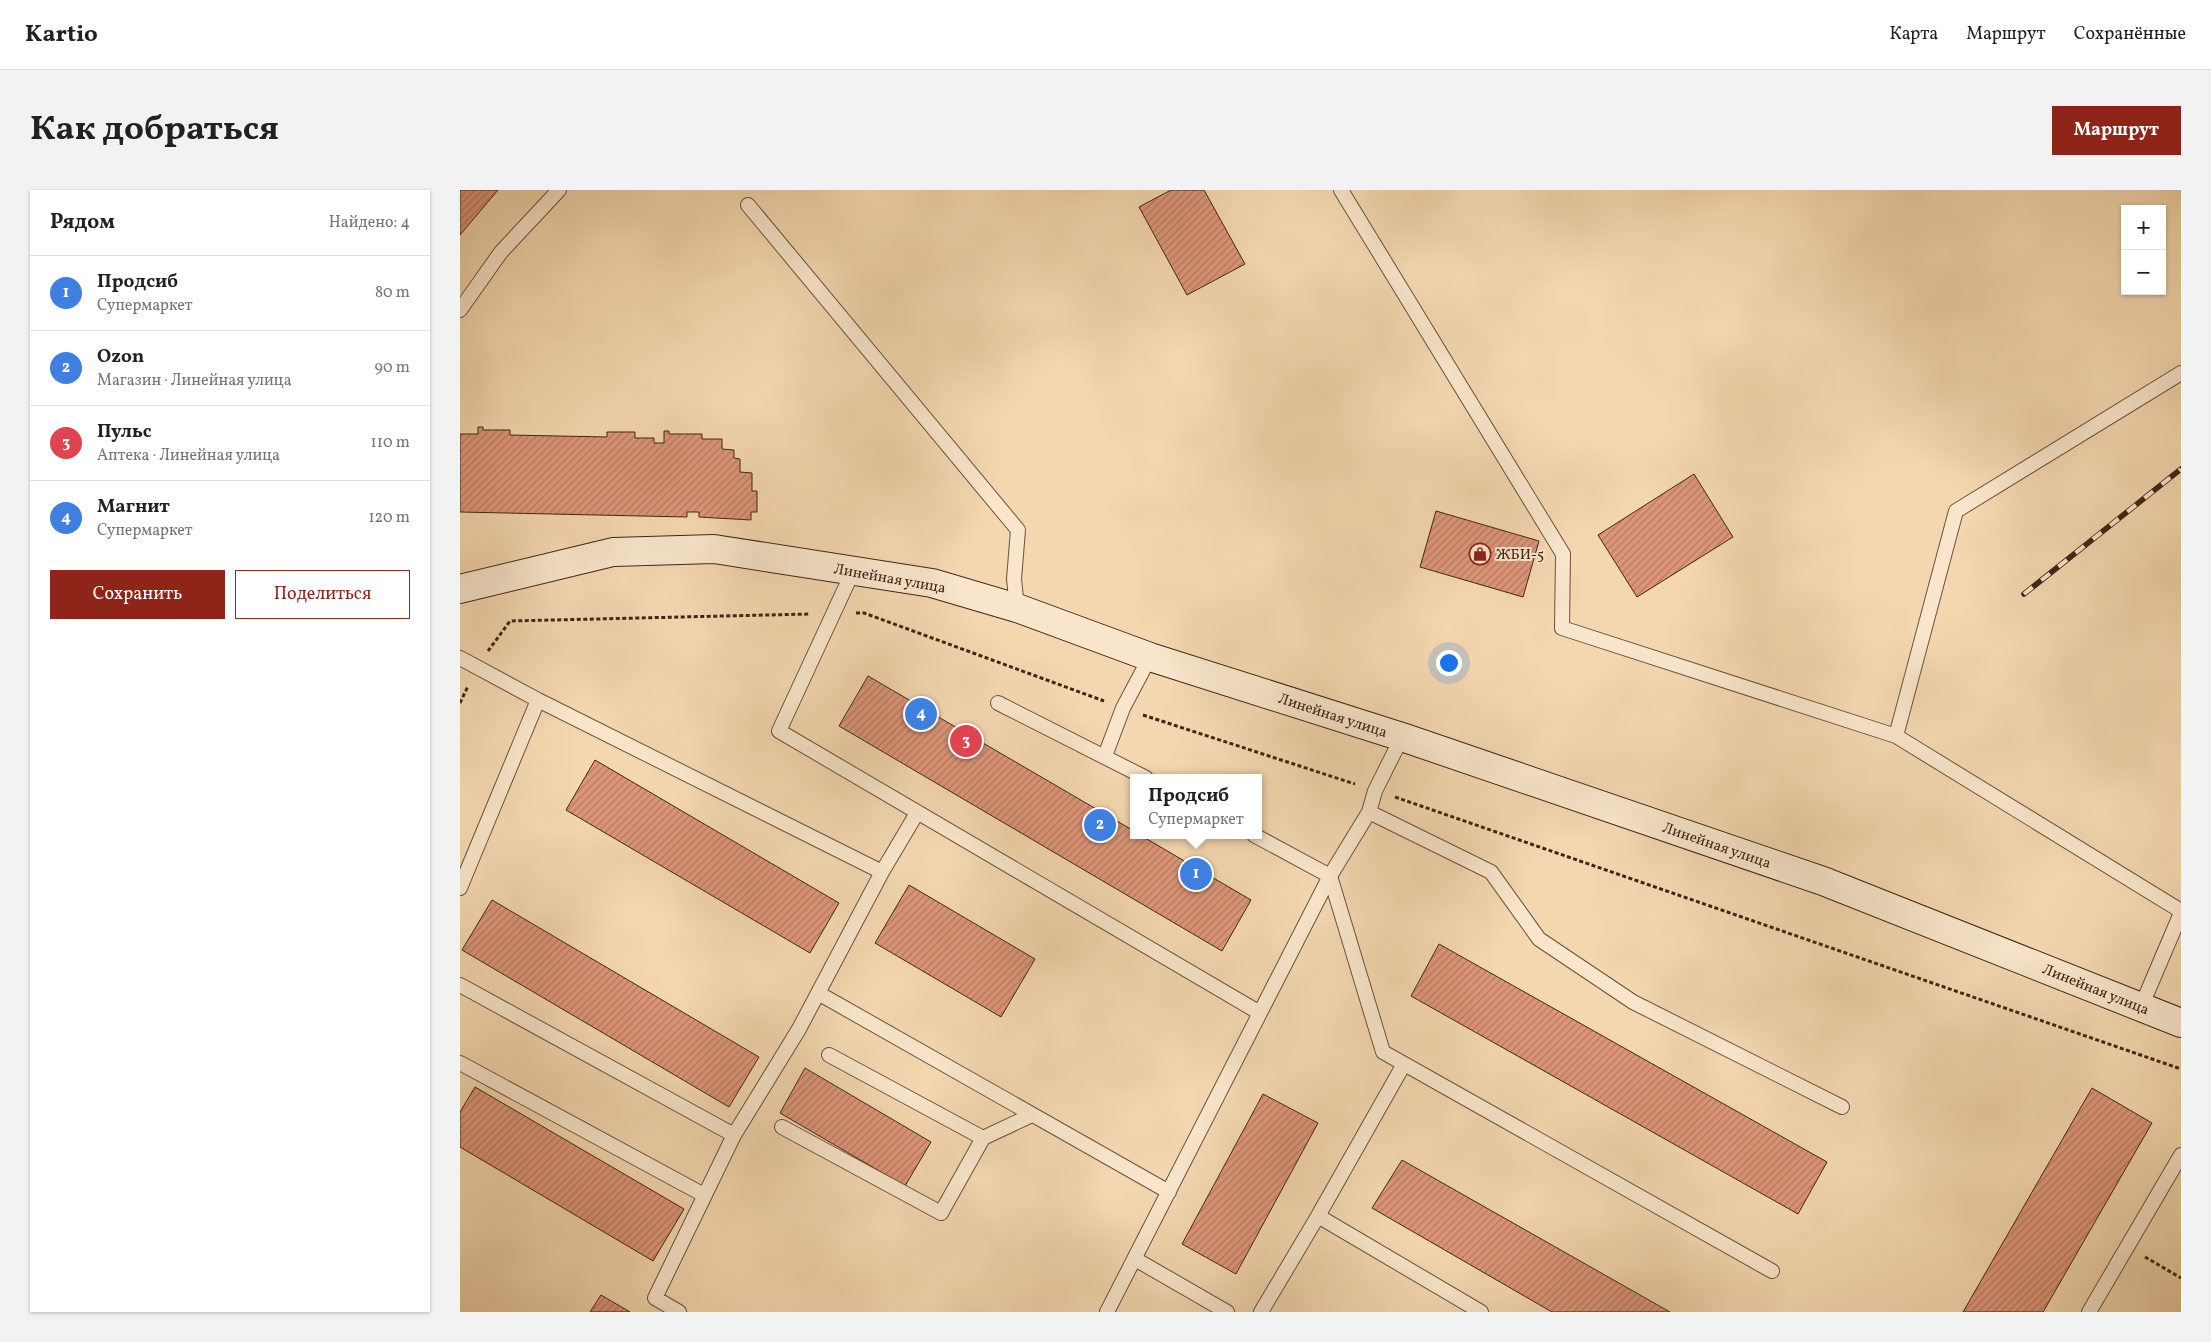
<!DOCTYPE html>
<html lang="ru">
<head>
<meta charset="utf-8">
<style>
	body { margin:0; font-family:Vollkorn,serif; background:#f2f2f2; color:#202124 }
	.controls { position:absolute; right:15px; top:15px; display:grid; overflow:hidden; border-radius:0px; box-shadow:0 1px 4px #0004 }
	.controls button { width:45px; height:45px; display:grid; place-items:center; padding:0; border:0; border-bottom:1px solid #e0e0e0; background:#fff; color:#202124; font:25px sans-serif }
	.you { position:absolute; left:988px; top:472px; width:18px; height:18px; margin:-12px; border:4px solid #fff; border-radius:50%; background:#1a73e8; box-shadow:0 0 0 8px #1a73e833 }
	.badge { display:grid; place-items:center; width:32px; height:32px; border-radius:50%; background:#8f2418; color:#fff; font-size:16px; font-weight:700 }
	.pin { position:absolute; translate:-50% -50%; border:2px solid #fff; box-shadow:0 1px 5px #0006 }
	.popup { position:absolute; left:670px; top:584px; width:132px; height:65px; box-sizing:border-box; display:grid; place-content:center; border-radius:0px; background:#fff; filter:drop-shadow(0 1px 4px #0005); font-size:16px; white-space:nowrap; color:#757577 }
	.popup b { font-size:19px; color:#202124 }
	.popup::after { content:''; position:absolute; left:50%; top:100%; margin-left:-10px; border:10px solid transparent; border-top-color:#fff }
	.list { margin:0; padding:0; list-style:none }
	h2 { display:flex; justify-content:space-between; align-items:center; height:65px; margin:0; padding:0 20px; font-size:21px }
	h2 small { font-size:16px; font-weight:400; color:#757577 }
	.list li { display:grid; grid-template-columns:32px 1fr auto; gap:15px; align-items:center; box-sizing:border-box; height:75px; padding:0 20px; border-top:1px solid #e0e0e0 }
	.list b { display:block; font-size:19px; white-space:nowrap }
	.list p { margin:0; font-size:16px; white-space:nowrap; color:#757577 }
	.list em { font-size:16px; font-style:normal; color:#757577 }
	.actions { display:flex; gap:10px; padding:15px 20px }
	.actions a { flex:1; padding:11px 0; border:1px solid #8f2418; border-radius:0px; text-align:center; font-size:18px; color:#8f2418 }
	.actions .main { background:#8f2418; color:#fff }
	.map { position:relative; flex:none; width:1721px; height:1122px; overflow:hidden; border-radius:0px }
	header { display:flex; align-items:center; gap:30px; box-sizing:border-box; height:70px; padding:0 25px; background:#fff; border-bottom:1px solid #e0e0e0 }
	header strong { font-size:24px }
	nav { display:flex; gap:28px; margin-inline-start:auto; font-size:18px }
	.intro { display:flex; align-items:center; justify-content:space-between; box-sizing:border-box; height:120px; padding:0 30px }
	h1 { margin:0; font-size:35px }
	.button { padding:12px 22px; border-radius:0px; background:#8f2418; color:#fff; font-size:18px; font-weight:700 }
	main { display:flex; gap:30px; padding:0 30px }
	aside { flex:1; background:#fff; border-radius:0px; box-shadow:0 1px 4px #0004 }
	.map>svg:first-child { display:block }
</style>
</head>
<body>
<header>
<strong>Kartio</strong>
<nav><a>Карта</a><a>Маршрут</a><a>Сохранённые</a></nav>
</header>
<div class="intro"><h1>Как добраться</h1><a class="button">Маршрут</a></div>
<main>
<aside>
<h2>Рядом<small>Найдено: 4</small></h2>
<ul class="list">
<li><span class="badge" style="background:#3f7fe0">1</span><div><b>Продсиб</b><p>Супермаркет</p></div><em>80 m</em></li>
<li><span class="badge" style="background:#3f7fe0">2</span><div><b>Ozon</b><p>Магазин · Линейная улица</p></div><em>90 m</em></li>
<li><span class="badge" style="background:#e0444e">3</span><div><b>Пульс</b><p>Аптека · Линейная улица</p></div><em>110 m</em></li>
<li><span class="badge" style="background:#3f7fe0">4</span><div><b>Магнит</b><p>Супермаркет</p></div><em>120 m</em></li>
</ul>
<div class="actions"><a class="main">Сохранить</a><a>Поделиться</a></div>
</aside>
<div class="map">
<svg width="1721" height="1122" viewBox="0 0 1721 1122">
	<defs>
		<pattern id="building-hatch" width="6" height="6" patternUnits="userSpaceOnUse" patternTransform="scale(1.25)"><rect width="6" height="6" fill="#de9679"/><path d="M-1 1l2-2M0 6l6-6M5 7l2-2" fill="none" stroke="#b57a62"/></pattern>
	</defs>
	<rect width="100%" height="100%" fill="#f4d7af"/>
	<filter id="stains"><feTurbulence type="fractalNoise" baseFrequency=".004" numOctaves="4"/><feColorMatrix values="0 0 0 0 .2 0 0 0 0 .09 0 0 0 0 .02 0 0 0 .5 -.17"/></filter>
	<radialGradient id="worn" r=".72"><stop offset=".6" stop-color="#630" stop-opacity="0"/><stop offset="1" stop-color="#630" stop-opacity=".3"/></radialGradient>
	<!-- building -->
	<path fill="url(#building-hatch)" stroke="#3d2617" d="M0 0H38L0 45Z
		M711 0H744L785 74 727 105 679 17Z
		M18 237H23V240H50V245L147 247V242H175V248H194V253H204V241H209V244H242V249H262V259L274 260V268L280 269V282L292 283V301H297V322H291V330L239 327V322H227V327L0 322V244H18Z
		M1234 284 1273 347 1177 407 1138 345Z
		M976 321 1079 351 1063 407 960 377Z
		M408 486 674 641V645H680L791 710 762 761 379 536Z
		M135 570 379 713 350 763 106 620Z
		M449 695 575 769 541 827 415 753Z
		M32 710 299 867 269 917 2 760Z
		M979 754 1367 972 1338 1024 951 806Z
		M345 878 471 952 445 996 320 923Z
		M15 897 224 1019 193 1071 0 957V922Z
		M1632 898 1692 933 1583 1122H1503Z
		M803 904 858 933 776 1084 722 1054Z
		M942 970 1210 1122H1092L912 1018Z
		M141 1105 170 1122H130Z"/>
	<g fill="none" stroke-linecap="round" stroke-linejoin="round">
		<!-- service casing -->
		<g stroke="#6b523d" stroke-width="16">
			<path id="service" d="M881 0 1103 364 1102 438 1436 546
				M288 15 558 340 554 389 557 418
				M0 120 41 62 99 0
				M1721 183 1496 321 1436 546 1721 721
				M393 381 319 541 800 823
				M0 468 78 510 422 682
				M538 513 686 588
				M645 566 663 518 690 467
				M909 622 1031 682 1079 749 1173 812 1382 917
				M794 645 870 686 923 862 1312 1081
				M0 698 78 510
				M0 795 274 945
				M358 803 709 1002
				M1681 817 1721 723
				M369 865 523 948
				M0 873 244 1005
				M944 874 858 1026 1021 1122
				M322 937 481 1023 523 948 572 925
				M675 1069 767 1122
				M219 1122 195 1108 274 945 339 839 422 682 457 623
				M647 1122 870 686 909 622 915 601 942 547
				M801 1122 858 1026
				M1629 1122 1721 965"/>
		</g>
		<!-- secondary casing -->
		<g stroke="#3d2617" stroke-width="30">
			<path id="secondary" d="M0 399 153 362 254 359 472 393 557 418 690 467 942 547 1363 691 1721 833"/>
		</g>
		<!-- path -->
		<path stroke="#3d2617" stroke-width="3" stroke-dasharray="4 2.5" stroke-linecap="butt" d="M396 423H404L644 511
			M28 461 50 431 350 424
			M0 513 8 496
			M683 525 895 594
			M935 607 1721 879
			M1685 1067 1721 1088"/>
		<!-- service -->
		<use href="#service" stroke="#f8e5cb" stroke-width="14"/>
		<!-- secondary -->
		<use href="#secondary" stroke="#f8e5cb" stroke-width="28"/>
		<!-- rail casing -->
		<g stroke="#3d2617" stroke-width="5.5">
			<path id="rail" d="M1564 404 1721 279"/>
		</g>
		<!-- rail -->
		<use href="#rail" stroke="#f8e5cb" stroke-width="4" stroke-dasharray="11" stroke-linecap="butt"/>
	</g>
	<!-- icons -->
	<defs>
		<g id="shop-ring" transform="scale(1.125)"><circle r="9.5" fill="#f8e5cb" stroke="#8f2418" stroke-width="1.5"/><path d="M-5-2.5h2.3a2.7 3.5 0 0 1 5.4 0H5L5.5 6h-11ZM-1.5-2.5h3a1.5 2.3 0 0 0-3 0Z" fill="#8f2418"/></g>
	</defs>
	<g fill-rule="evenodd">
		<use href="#shop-ring" x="1020" y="364"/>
	</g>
	<g text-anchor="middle" stroke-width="4" stroke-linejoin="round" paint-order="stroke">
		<!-- poi labels -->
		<g font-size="15" fill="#3d2617" stroke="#f8e5cb" text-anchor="start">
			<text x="1036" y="369">ЖБИ-5</text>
		</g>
		<!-- street labels -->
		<g font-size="15" fill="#3d2617" stroke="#f8e5cb">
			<text transform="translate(430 388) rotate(10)" y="5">Линейная улица</text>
			<text transform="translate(873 525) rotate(18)" y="5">Линейная улица</text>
			<text transform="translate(1257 655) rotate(19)" y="5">Линейная улица</text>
			<text transform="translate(1636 799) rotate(22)" y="5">Линейная улица</text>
		</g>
	</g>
	<rect width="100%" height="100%" filter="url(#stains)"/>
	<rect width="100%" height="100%" fill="url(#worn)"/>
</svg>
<div class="controls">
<button>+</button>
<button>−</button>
</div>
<div class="you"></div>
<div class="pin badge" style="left:736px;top:684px;background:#3f7fe0">1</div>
<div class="popup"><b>Продсиб</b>Супермаркет</div>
<div class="pin badge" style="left:640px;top:635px;background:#3f7fe0">2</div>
<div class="pin badge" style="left:506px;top:551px;background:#e0444e">3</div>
<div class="pin badge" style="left:461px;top:524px;background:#3f7fe0">4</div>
</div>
</main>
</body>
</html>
